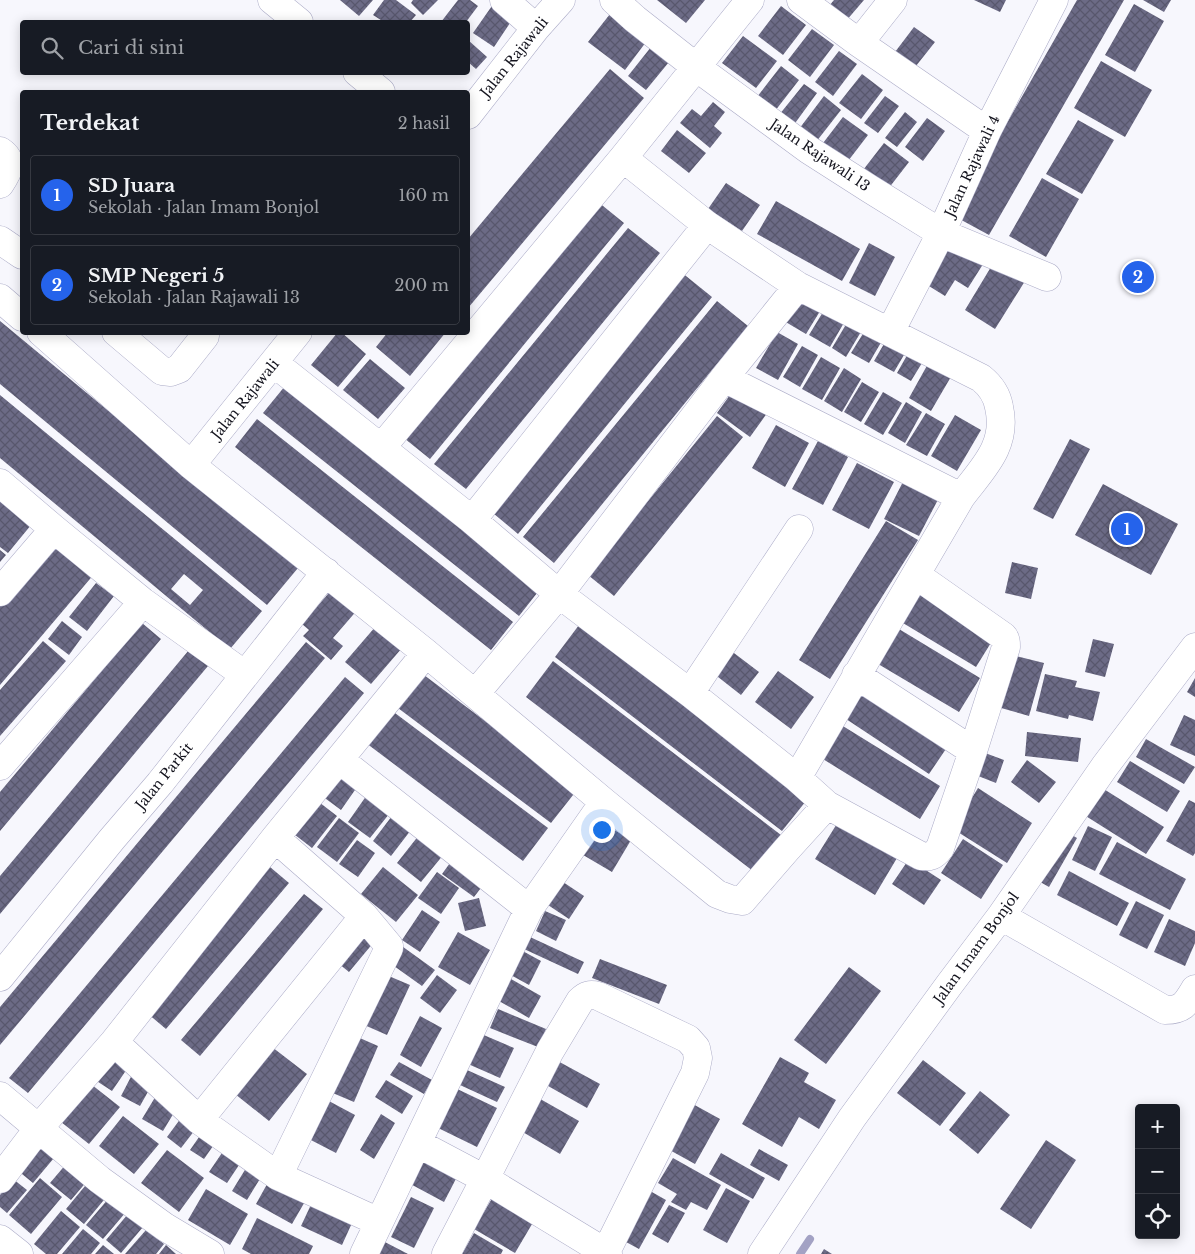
<!DOCTYPE html>
<html lang="id">
<head>
<meta charset="utf-8">
<style>
	body { margin:0; font-family:"Libre Baskerville",serif; background:#20242c; color:#f1f3f6 }
	.controls { position:absolute; right:15px; bottom:15px; display:grid; overflow:hidden; border-radius:5px; box-shadow:0 2px 12px #0003 }
	.controls button { width:45px; height:45px; display:grid; place-items:center; padding:0; border:0; border-bottom:1px solid #363941; background:#171b24; color:#f1f3f6; font:25px sans-serif }
	.you { position:absolute; left:601px; top:829px; width:18px; height:18px; margin:-12px; border:4px solid #fff; border-radius:50%; background:#1a73e8; box-shadow:0 0 0 8px #1a73e833 }
	.badge { display:grid; place-items:center; width:32px; height:32px; border-radius:50%; background:#2563eb; color:#fff; font-size:16px; font-weight:700 }
	.pin { position:absolute; translate:-50% -50%; border:2px solid #fff; box-shadow:0 1px 5px #0006 }
	.list { margin:0; padding:0; list-style:none }
	h2 { display:flex; justify-content:space-between; align-items:center; height:65px; margin:0; padding:0 20px; font-size:21px }
	h2 small { font-size:16px; font-weight:400; color:#9ea1a6 }
	.list li { display:grid; grid-template-columns:32px 1fr auto; gap:15px; align-items:center; box-sizing:border-box; height:80px; margin:0 10px 10px; padding:0 10px; border:1px solid #363941; border-radius:5px }
	.list b { display:block; font-size:19px; white-space:nowrap }
	.list p { margin:0; font-size:16px; white-space:nowrap; color:#9ea1a6 }
	.list em { font-size:16px; font-style:normal; color:#9ea1a6 }
	.icon { flex:none; width:28px; height:28px; fill:none; stroke:currentColor; stroke-width:2; stroke-linecap:round; stroke-linejoin:round }
	.map { position:relative; flex:none; width:1195px; height:1254px; overflow:hidden }
	.search { position:absolute; background:#171b24; box-shadow:0 2px 12px #0003; left:20px; top:20px; width:450px; height:55px; display:flex; align-items:center; gap:12px; box-sizing:border-box; padding:0 18px; border-radius:5px; color:#9ea1a6; font-size:19px }
	.panel { position:absolute; background:#171b24; box-shadow:0 2px 12px #0003; left:20px; top:90px; width:450px; height:245px; border-radius:5px }
	.map>svg:first-child { display:block }
</style>
</head>
<body>
<div class="map">
<svg width="1195" height="1254" viewBox="0 0 1195 1254">
	<defs>
		<pattern id="building-cross-hatch" width="8" height="8" patternUnits="userSpaceOnUse" patternTransform="scale(1.25)"><rect width="8" height="8" fill="#6c6b86"/><path d="M0 0l8 8M0 8l8-8" fill="none" stroke="#58576d"/></pattern>
	</defs>
	<rect width="100%" height="100%" fill="#f7f7fd"/>
	<g fill="none" stroke-linecap="round" stroke-linejoin="round">
		<!-- stream -->
		<path stroke="#a3a2c4" stroke-width="8" d="M800 1254 810 1239"/>
	</g>
	<!-- building -->
	<path fill="url(#building-cross-hatch)" fill-rule="evenodd" d="M340 0H373L359 16Z
		M384 0H396L416 15 410 22H384L373 15Z
		M413 0H438L423 15 411 3Z
		M458 0H470L478 6 466 22H441Z
		M657 0H705L686 23Z
		M834 0H864L846 21 829 6Z
		M974 0H1006L1000 12Z
		M1077 0H1124L989 235 954 216Z
		M1143 0H1171L1164 12Z
		M494 3 514 17 494 47 473 33Z
		M1134 4 1164 21 1135 72 1105 55Z
		M781 6 806 25 783 55 758 36Z
		M610 14 646 42 625 70 588 42Z
		M914 27 935 42 912 71 892 56Z
		M812 29 834 45 810 77 788 60Z
		M743 36 777 61 756 88 722 63Z
		M468 40 487 57 476 69 468 62Z
		M651 47 669 62 646 90 628 76Z
		M839 51 857 64 833 96 815 82Z
		M1101 61 1152 90 1125 137 1074 108Z
		M781 66 799 80 775 111 757 97Z
		M610 69 644 98 468 308V239Z
		M862 74 883 90 861 119 839 103Z
		M804 84 817 93 793 126 779 115Z
		M824 96 841 110 816 142 799 129Z
		M885 96 899 106 878 133 864 123Z
		M713 102 725 112 714 126 722 133 710 148 680 123 692 109 701 116Z
		M905 112 917 122 897 147 885 138Z
		M843 117 868 135 845 165 820 147Z
		M927 118 945 131 923 161 905 147Z
		M1078 120 1114 140 1082 194 1046 174Z
		M677 130 706 153 689 173 661 151Z
		M884 143 909 162 885 193 860 174Z
		M1042 178 1079 199 1046 257 1009 236Z
		M726 183 760 205 742 231 708 209Z
		M592 197 624 223 430 459 399 434Z
		M776 201 860 249 842 281 757 234Z
		M628 228 660 253 466 489 434 464Z
		M951 240 985 261 968 288 955 280 945 296 924 283Z
		M869 243 895 257 875 296 849 283Z
		M994 262 1025 281 995 329 965 310Z
		M681 272 712 297 518 534 487 508Z
		M802 290 825 303 806 334 784 321Z
		M717 301 748 326 554 563 523 537Z
		M829 302 849 314 830 347 809 335Z
		M851 316 865 325 846 357 832 348Z
		M0 321 298 568 267 605 0 384Z
		M869 324 886 334 869 363 851 353Z
		M338 332H341L366 354 338 387 311 365Z
		M388 332H446L410 376 376 347Z
		M777 332 798 344 778 380 756 368Z
		M888 337 908 348 894 372 874 361Z
		M802 346 818 355 800 387 783 377Z
		M910 350 925 358 911 381 897 373Z
		M821 357 840 368 822 400 802 389Z
		M370 359 405 388 378 419 343 390Z
		M929 362 952 375 931 411 909 398Z
		M844 368 861 379 842 412 824 401Z
		M862 382 879 392 861 422 844 412Z
		M737 385 770 409 750 437 717 413Z
		M285 386 541 588 519 616 263 413Z
		M883 392 902 403 883 435 864 424Z
		M0 395 262 611 230 649 0 458ZM184 574 203 590 190 605 171 589Z
		M906 402 922 412 905 443 888 433Z
		M926 413 945 424 927 456 906 445Z
		M955 415 981 430 957 471 931 456Z
		M717 416 743 437 614 596 588 575Z
		M257 419 513 622 491 650 235 447Z
		M776 425 809 443 785 487 752 468Z
		M1070 439 1090 449 1053 519 1033 509Z
		M818 441 848 457 823 505 792 489Z
		M857 463 894 482 869 529 832 510Z
		M908 472 943 490 919 536 884 519Z
		M1103 484 1178 524 1151 575 1075 535Z
		M0 489 36 519 8 553 0 547Z
		M886 521 918 540 830 679 799 660Z
		M53 538 95 573 0 685V601Z
		M0 550 6 555 0 562Z
		M1012 562 1038 568 1031 599 1005 593Z
		M914 582 997 633 976 667 893 617Z
		M96 583 114 596 87 631 69 617Z
		M334 587 359 608 333 638 343 646 331 660 303 636 309 630 302 624Z
		M62 621 82 637 69 655 48 639Z
		M582 621 810 796 782 831 555 657Z
		M142 623 161 639 0 831V792Z
		M889 623 980 678 959 712 868 658Z
		M376 626 402 648 371 684 345 662Z
		M1093 639 1114 644 1105 677 1085 672Z
		M43 641 66 661 0 736V690Z
		M306 642 325 658 0 1045V1007Z
		M194 644 213 660 0 914V876Z
		M730 650 759 672 741 695 713 673Z
		M1008 654 1044 663 1029 716 994 706Z
		M553 661 781 835 753 871 526 697Z
		M416 669 577 790 551 823 390 702Z
		M778 671 814 697 791 729 755 702Z
		M1045 674 1077 681 1075 687 1100 692 1093 721 1069 715 1068 719 1036 711Z
		M345 677 364 693 28 1093 9 1078Z
		M1195 678V697L1187 692Z
		M861 683 950 743 929 774 840 715Z
		M387 707 548 828 523 861 362 740Z
		M1184 715 1195 720V756L1170 745Z
		M838 723 940 786 920 819 818 756Z
		M1027 732 1081 738 1078 762 1025 756Z
		M1146 739 1195 767 1184 784 1136 757Z
		M977 750 1004 760 996 783 968 772Z
		M1027 760 1056 782 1039 803 1011 782Z
		M1130 761 1180 791 1167 812 1117 782Z
		M339 764 362 780 341 810 318 793Z
		M1099 786 1164 827 1146 854 1081 813Z
		M978 788 1032 823 1007 863 953 829Z
		M369 792 393 809 370 838 348 822Z
		M315 799 337 816 312 848 290 831Z
		M1189 800 1195 803V853L1193 856 1166 841Z
		M395 812 414 826 391 856 373 841Z
		M339 818 359 833 337 862 317 847Z
		M598 820 631 840 612 872 578 852Z
		M838 822 897 858 875 895 815 859Z
		M1088 826 1112 837 1095 871 1072 860Z
		M1063 830 1077 838 1049 887 1035 879Z
		M419 835 444 854 421 882 397 863Z
		M963 839 1003 865 981 899 941 873Z
		M357 840 375 853 358 877 339 864Z
		M1117 842 1186 879 1170 910 1099 874Z
		M455 856 487 880 474 897 442 874Z
		M909 859 941 880 924 905 892 884Z
		M270 867 289 883 166 1029 147 1013Z
		M383 867 418 895 396 922 361 894Z
		M1069 871 1129 903 1117 926 1057 895Z
		M437 872 459 888 441 914 418 898Z
		M560 880 584 896 569 919 545 903Z
		M304 894 323 909 200 1056 181 1040Z
		M479 898 486 926 465 931 458 903Z
		M1136 901 1164 915 1147 949 1119 935Z
		M422 910 440 922 420 952 402 940Z
		M545 911 566 920 556 941 536 931Z
		M1169 919 1195 931V943L1185 966 1154 952Z
		M358 928 374 942 349 972 333 959Z
		M458 932 490 950 470 985 438 967Z
		M530 937 584 962 578 974 524 949Z
		M399 944 435 970 422 986 387 961Z
		M519 949 541 961 529 985 507 973Z
		M600 959 667 985 659 1004 592 978Z
		M849 967 881 991 826 1064 794 1040Z
		M384 974 410 985 387 1035 362 1024Z
		M437 975 457 990 440 1013 420 998Z
		M511 979 541 996 529 1018 499 1001Z
		M498 1009 546 1029 538 1047 490 1028Z
		M420 1016 442 1028 421 1067 400 1055Z
		M472 1030 514 1048 500 1078 459 1060Z
		M353 1035 378 1046 354 1102 328 1091Z
		M272 1047 307 1074 269 1121 235 1094Z
		M109 1052 129 1066 112 1091 92 1078Z
		M780 1057 809 1073 804 1082 836 1100 819 1129 799 1117 782 1147 742 1124Z
		M554 1059 600 1084 587 1108 541 1082Z
		M923 1060 966 1093 940 1126 897 1093Z
		M399 1062 432 1080 424 1094 390 1075Z
		M467 1070 505 1087 497 1102 460 1085Z
		M134 1071 154 1081 140 1106 121 1096Z
		M386 1080 413 1096 402 1114 375 1097Z
		M87 1081 120 1107 89 1144 56 1118Z
		M453 1087 497 1108 477 1147 434 1126Z
		M980 1091 1010 1115 978 1154 949 1130Z
		M157 1094 178 1106 163 1131 142 1119Z
		M535 1096 579 1121 560 1154 516 1128Z
		M327 1100 355 1115 336 1153 307 1138Z
		M691 1103 720 1119 695 1164 666 1148Z
		M184 1114 198 1126 181 1148 167 1137Z
		M381 1114 395 1123 374 1159 360 1150Z
		M123 1116 159 1144 134 1174 99 1146Z
		M206 1127 220 1136 204 1159 190 1150Z
		M37 1134 59 1152 33 1183 11 1165Z
		M1046 1140 1076 1160 1031 1229 1000 1209Z
		M228 1144 245 1156 227 1183 209 1172Z
		M759 1149 788 1165 779 1181 750 1165Z
		M167 1150 204 1178 179 1212 141 1183Z
		M420 1150 460 1171 444 1202 403 1180Z
		M721 1153 765 1178 753 1199 709 1174Z
		M673 1158 721 1185 707 1210 691 1202 686 1210 671 1202 677 1194 658 1183Z
		M251 1160 266 1169 247 1200 232 1191Z
		M67 1163 88 1180 71 1200 50 1183Z
		M271 1177 307 1198 292 1224 256 1204Z
		M40 1178 62 1197 31 1234 9 1215Z
		M13 1179 27 1190 7 1213 0 1207V1195Z
		M90 1180 108 1195 84 1224 66 1209Z
		M643 1187 666 1200 639 1249 615 1236Z
		M726 1188 750 1201 727 1243 703 1230Z
		M206 1189 248 1214 230 1245 188 1220Z
		M316 1194 357 1212 342 1245 301 1226Z
		M494 1195 535 1219 515 1253 474 1229Z
		M411 1197 434 1208 414 1248 391 1237Z
		M109 1198 126 1212 103 1239 86 1225Z
		M669 1205 685 1213 668 1243 652 1234Z
		M61 1211 80 1227 57 1254H46L34 1244Z
		M128 1214 143 1227 121 1253 106 1240Z
		M257 1218 313 1246 309 1254H251L242 1249Z
		M83 1229 100 1243 91 1254H62Z
		M146 1230 164 1244 156 1254H125Z
		M474 1233 503 1250 501 1254H462Z
		M381 1240 408 1254H374Z
		M103 1245 114 1254H95Z
		M166 1245 176 1254H159Z
		M824 1249 832 1254H821Z"/>
	<g fill="none" stroke-linecap="round" stroke-linejoin="round">
		<!-- minor casing -->
		<g stroke="#ababc7" stroke-width="29">
			<path id="minor" d="M272 0 299 22
				M504 0 536 28
				M614 0 635 19 696 67 809 150 870 189 941 233 1047 277
				M801 0 859 43 987 131
				M859 43 893 0
				M357 72 381 92
				M468 115 536 28 561 0
				M0 151C15 161 8 172 0 184
				M623 158 707 225 798 286 981 378C991 386 997 395 999 407 1008 446 982 469 961 497
				M0 240 22 255
				M0 298 22 317
				M41 332 191 465 426 653 604 802 717 894 730 899 742 901 787 849 827 805
				M116 332 162 371 171 372 179 369 205 336
				M890 332 941 233 987 131 1054 0
				M274 363 472 520 559 594 690 693 797 778 827 805 921 856C930 857 934 856 940 848L973 751 1006 647C1006 642 1006 639 1003 636L916 575
				M724 378 961 497C907 591 851 684 797 778
				M381 448 623 158 750 0
				M191 465 298 332
				M0 483 54 529 143 602 245 675
				M472 520 707 225
				M0 592 54 529
				M856 675 973 751
				M690 693 799 529
				M475 694 559 594 724 378 798 286
				M340 760 529 909
				M0 766 143 602
				M275 838 364 916 389 946V948L278 1176
				M1001 916 1165 1010C1183 1010 1186 1004 1195 989
				M0 977 112 839 160 783 326 572
				M114 1042 199 1120 278 1176 379 1222
				M0 1096 100 1180 165 1227 210 1254
				M199 1120 364 916
				M417 1143 485 1179 608 1254
				M0 1179 38 1129 114 1042 275 838 426 653
				M0 1239 19 1254
				M364 1254 529 909 604 802
				M446 1254 485 1179 550 1051 580 1001C586 995 590 994 598 996L688 1039 696 1048 698 1058 695 1073 605 1254
				M762 1254 852 1118 949 985 1001 916 1105 766 1195 647"/>
		</g>
		<!-- minor -->
		<use href="#minor" stroke="#fff" stroke-width="28"/>
	</g>
	<g text-anchor="middle" stroke-width="4" stroke-linejoin="round" paint-order="stroke">
		<!-- street labels -->
		<g font-size="14" fill="#14141e" stroke="#fff">
			<text transform="translate(514 57) rotate(-51)" y="5">Jalan Rajawali</text>
			<text transform="translate(820 155) rotate(34)" y="5">Jalan Rajawali 13</text>
			<text transform="translate(972 166) rotate(-65)" y="5">Jalan Rajawali 4</text>
			<text transform="translate(245 399) rotate(-51)" y="5">Jalan Rajawali</text>
			<text transform="translate(164 776) rotate(-51)" y="5">Jalan Parkit</text>
			<text transform="translate(976 948) rotate(-54)" y="5">Jalan Imam Bonjol</text>
		</g>
	</g>
</svg>
<div class="controls">
<button>+</button>
<button>−</button>
<button><svg class="icon" aria-label="locate" viewBox="0 0 24 24"><circle cx="12" cy="12" r="6"/><path d="M12 2v4M12 18v4M2 12h4M18 12h4"/></svg></button>
</div>
<div class="you"></div>
<div class="pin badge" style="left:1127px;top:529px">1</div>
<div class="pin badge" style="left:1138px;top:277px">2</div>
<div class="search"><svg class="icon" aria-label="search" viewBox="0 0 24 24"><circle cx="10" cy="10" r="6"/><path d="M15 15l6 6"/></svg>Cari di sini</div>
<section class="panel">
<h2>Terdekat<small>2 hasil</small></h2>
<ul class="list">
<li><span class="badge">1</span><div><b>SD Juara</b><p>Sekolah · Jalan Imam Bonjol</p></div><em>160 m</em></li>
<li><span class="badge">2</span><div><b>SMP Negeri 5</b><p>Sekolah · Jalan Rajawali 13</p></div><em>200 m</em></li>
</ul>
</section>
</div>
</body>
</html>
